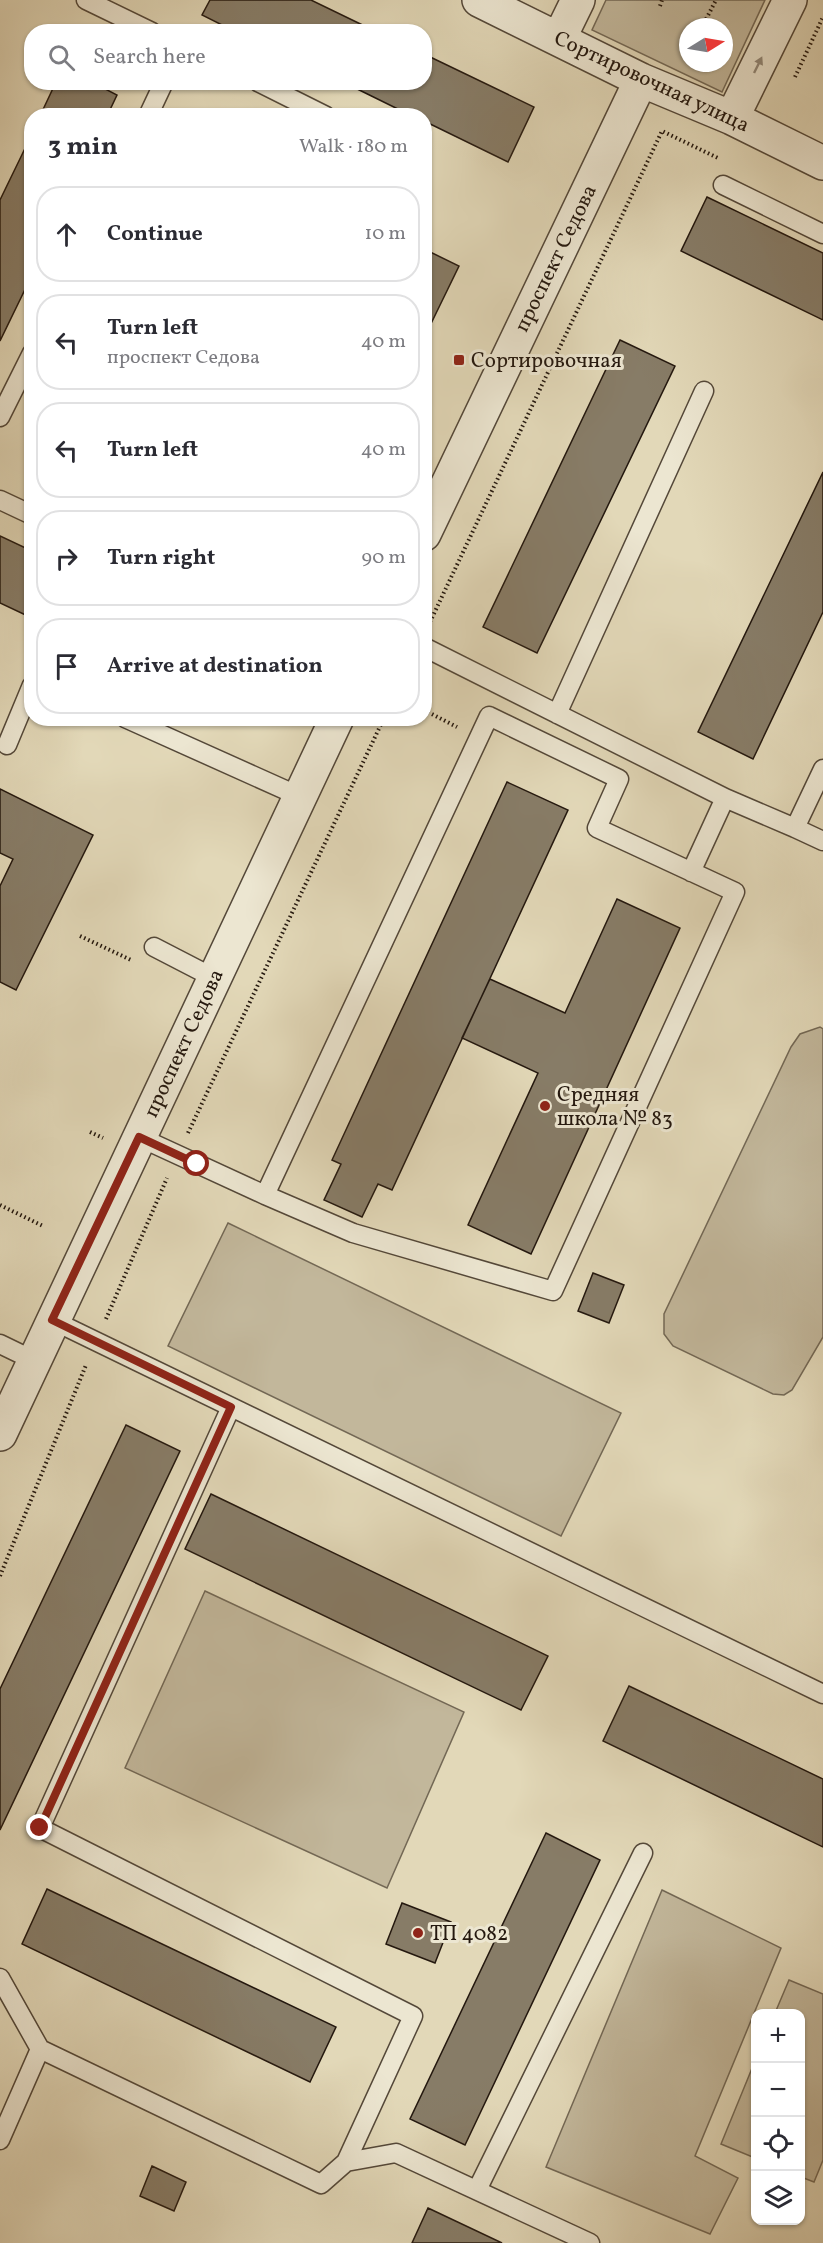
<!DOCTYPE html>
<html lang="en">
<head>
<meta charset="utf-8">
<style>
	body { margin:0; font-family:Vollkorn,serif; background:#f7f7f7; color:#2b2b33 }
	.controls { position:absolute; right:18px; bottom:18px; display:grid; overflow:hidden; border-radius:12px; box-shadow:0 2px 4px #0004 }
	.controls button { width:54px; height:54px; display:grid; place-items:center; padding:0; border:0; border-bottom:2px solid #e1e1e2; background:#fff; color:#2b2b33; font:30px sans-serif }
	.compass { position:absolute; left:679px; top:18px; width:54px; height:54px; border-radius:50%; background:#fff; box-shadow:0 2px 4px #0004; rotate:79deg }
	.stop { position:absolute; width:18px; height:18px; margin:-14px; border:4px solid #8f2418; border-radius:50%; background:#fff }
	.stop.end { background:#8f2418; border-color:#fff; box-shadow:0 2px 6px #0008 }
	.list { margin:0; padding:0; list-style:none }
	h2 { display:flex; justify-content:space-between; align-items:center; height:78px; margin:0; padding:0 24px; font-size:26px }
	h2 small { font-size:20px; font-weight:400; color:#7c7c81 }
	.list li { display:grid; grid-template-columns:39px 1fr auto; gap:18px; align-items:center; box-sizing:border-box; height:96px; margin:0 12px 12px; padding:0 12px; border:2px solid #e1e1e2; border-radius:24px }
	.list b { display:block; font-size:22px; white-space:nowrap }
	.list p { margin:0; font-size:20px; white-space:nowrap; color:#7c7c81 }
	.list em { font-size:20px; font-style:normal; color:#7c7c81 }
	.icon { flex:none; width:33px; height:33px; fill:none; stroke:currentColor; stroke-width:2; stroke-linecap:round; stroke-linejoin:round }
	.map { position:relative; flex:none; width:823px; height:2243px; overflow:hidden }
	.search { position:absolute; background:#fff; box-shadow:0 2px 4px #0004; left:24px; top:24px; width:408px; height:66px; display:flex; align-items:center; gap:15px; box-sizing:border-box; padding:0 21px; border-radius:24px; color:#7c7c81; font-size:22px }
	.panel { position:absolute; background:#fff; box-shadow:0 2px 4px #0004; left:24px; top:108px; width:408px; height:618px; border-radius:24px }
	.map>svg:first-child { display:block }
</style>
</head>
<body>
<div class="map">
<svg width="823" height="2243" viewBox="0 0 823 2243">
	<rect width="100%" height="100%" fill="#e2d8b8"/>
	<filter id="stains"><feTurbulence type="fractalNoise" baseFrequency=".00333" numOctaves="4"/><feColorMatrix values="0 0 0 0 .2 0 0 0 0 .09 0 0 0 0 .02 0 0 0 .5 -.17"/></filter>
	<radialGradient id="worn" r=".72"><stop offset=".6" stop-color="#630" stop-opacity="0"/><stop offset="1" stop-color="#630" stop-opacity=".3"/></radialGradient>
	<!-- green -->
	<path fill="#c2b79b" stroke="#736855" stroke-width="1.5" fill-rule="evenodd" d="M606 0H765L722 92 592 30ZM688 27H724V63H688Z
		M820 1027 823 1029V1337L792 1390 784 1395 773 1394 673 1346 664 1334V1314L791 1047 800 1034Z
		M228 1223 621 1413 561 1536 168 1346Z
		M205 1591 464 1712 387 1888 125 1768Z
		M662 1890 781 1948 695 2156 738 2178 710 2234 546 2167Z
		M789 1980 823 1994V2160L814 2182 801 2177 800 2014 775 2013Z
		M755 2061 756 2158H755L721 2144Z"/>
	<!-- building -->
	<path fill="#877c67" stroke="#24180f" stroke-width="1.5" d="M210 0H311L377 32H236L202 15Z
		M424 54 534 107 508 162 424 121V116H412L343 82H424Z
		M56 82H92L117 95 107 116H40Z
		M32 134V275L0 341V200Z
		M707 197 823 253V320L681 251Z
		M424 249 459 266 424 338Z
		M620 340 675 366 537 653 483 627Z
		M823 472V612L753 759 698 732Z
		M0 536 32 551V618L0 603Z
		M507 782 568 810 392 1190 378 1184 362 1217 324 1200 341 1164 332 1160Z
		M0 789 93 835 16 990 0 982V886L13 859 0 853Z
		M617 899 680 928 531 1254 468 1225 538 1073 462 1038 490 979 565 1013Z
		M593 1273 624 1285 609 1323 578 1311Z
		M126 1425 180 1451 0 1830V1689Z
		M211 1494 548 1656 521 1710 185 1549Z
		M629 1686 823 1779V1847L603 1741Z
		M546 1833 600 1860 465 2145 410 2119Z
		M47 1889 336 2027 310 2082 22 1944Z
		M402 1903 451 1922 435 1963 386 1944Z
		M152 2166 186 2182 174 2211 140 2196Z
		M428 2208 502 2243H412Z"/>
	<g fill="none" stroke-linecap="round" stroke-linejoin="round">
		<!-- service casing -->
		<g stroke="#544839" stroke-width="21">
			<path id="service" d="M86 0 152 32
				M258 82 326 116
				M148 116 164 82
				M723 185 823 234
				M0 417 32 353
				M0 500 32 515
				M424 647 725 798 795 828 823 769
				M557 714 704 391
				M125 718 301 797
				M7 745 32 685
				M795 828 823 841
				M691 872 725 798
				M154 947 214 978
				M139 1137 265 1195 489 716 619 779 597 828 735 892 553 1291 353 1233 265 1195
				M52 1320 823 1694
				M0 1344 33 1360
				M231 1407 40 1828 413 2016 346 2162
				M0 1978 40 2049 321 2184 346 2162 396 2153 590 2243
				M0 2140 40 2049
				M477 2190 643 1853"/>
		</g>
		<!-- minor casing -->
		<g stroke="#544839" stroke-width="36">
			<path id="minor" d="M479 0 641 80 732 118 823 163
				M559 39 578 0
				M732 118 790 0
				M424 534 641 80
				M0 1434 337 718"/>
		</g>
		<!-- path -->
		<path stroke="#24180f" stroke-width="4" stroke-dasharray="1.5 3" stroke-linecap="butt" d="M660 6 662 0
			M702 27 716 0
			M795 77 823 17
			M430 622 662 131 720 159
			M424 710 457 727
			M80 936 131 960
			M90 1132 103 1138
			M188 1133 384 718
			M0 1205 43 1226
			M106 1319 167 1178
			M0 1576 86 1365"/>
		<!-- service -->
		<use href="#service" stroke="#ece6d1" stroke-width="18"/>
		<!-- minor -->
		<use href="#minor" stroke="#ece6d1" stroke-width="33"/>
	</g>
	<!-- one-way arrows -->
	<defs><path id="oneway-solid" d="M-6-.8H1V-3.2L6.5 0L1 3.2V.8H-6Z" transform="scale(1.5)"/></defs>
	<use fill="#92897a" href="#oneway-solid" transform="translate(758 65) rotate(-64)"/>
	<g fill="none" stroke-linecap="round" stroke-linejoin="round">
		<!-- route -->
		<path stroke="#8f2418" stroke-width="8" d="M40 1828 231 1407 52 1320 139 1137 197 1164"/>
	</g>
	<!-- markers -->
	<g fill="#8f2418" stroke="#ece6d1" stroke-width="2">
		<rect x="453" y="354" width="12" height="12" rx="3"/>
		<circle cx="545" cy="1106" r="6"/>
		<circle cx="418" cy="1933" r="6"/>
	</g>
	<g text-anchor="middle" stroke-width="6" stroke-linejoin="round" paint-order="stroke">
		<!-- street labels -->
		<g font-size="21" fill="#24180f" stroke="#ece6d1">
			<text transform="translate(652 81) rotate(25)" y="7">Сортировочная улица</text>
			<text transform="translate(555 258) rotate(-64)" y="7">проспект Седова</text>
			<text transform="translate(183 1043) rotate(-65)" y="7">проспект Седова</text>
		</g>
		<!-- poi labels -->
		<g font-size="21" fill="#24180f" stroke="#ece6d1" text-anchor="start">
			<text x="471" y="367">Сортировочная</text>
			<text x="557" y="1101">Средняя<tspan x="557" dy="24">школа № 83</tspan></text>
			<text x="430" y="1940">ТП 4082</text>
		</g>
	</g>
	<rect width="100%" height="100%" filter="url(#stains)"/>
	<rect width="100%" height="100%" fill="url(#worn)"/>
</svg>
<div class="controls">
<button>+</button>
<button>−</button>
<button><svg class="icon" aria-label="locate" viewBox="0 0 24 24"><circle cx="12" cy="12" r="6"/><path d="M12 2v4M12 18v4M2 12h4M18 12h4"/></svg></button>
<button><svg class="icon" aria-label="layers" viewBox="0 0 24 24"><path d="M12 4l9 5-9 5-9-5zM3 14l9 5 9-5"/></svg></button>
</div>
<svg class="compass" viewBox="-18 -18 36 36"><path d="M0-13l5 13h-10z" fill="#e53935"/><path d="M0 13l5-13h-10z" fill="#7c7c81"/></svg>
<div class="stop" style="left:197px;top:1164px"></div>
<div class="stop end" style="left:40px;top:1828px"></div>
<div class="search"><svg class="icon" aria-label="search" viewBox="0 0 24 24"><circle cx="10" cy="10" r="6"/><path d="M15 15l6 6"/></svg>Search here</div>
<section class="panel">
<h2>3 min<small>Walk · 180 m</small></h2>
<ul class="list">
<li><svg class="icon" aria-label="ahead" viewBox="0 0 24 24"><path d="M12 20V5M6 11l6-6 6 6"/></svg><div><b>Continue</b></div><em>10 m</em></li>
<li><svg class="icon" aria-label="left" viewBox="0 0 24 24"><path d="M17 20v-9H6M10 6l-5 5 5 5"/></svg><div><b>Turn left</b><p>проспект Седова</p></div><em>40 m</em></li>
<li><svg class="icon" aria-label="left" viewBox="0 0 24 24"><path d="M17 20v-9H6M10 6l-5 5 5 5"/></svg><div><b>Turn left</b></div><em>40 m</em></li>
<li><svg class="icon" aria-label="right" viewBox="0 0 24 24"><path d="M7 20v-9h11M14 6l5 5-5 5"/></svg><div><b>Turn right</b></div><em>90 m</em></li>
<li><svg class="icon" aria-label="arrive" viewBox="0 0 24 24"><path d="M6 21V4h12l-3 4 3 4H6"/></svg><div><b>Arrive at destination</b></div></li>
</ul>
</section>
</div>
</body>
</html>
